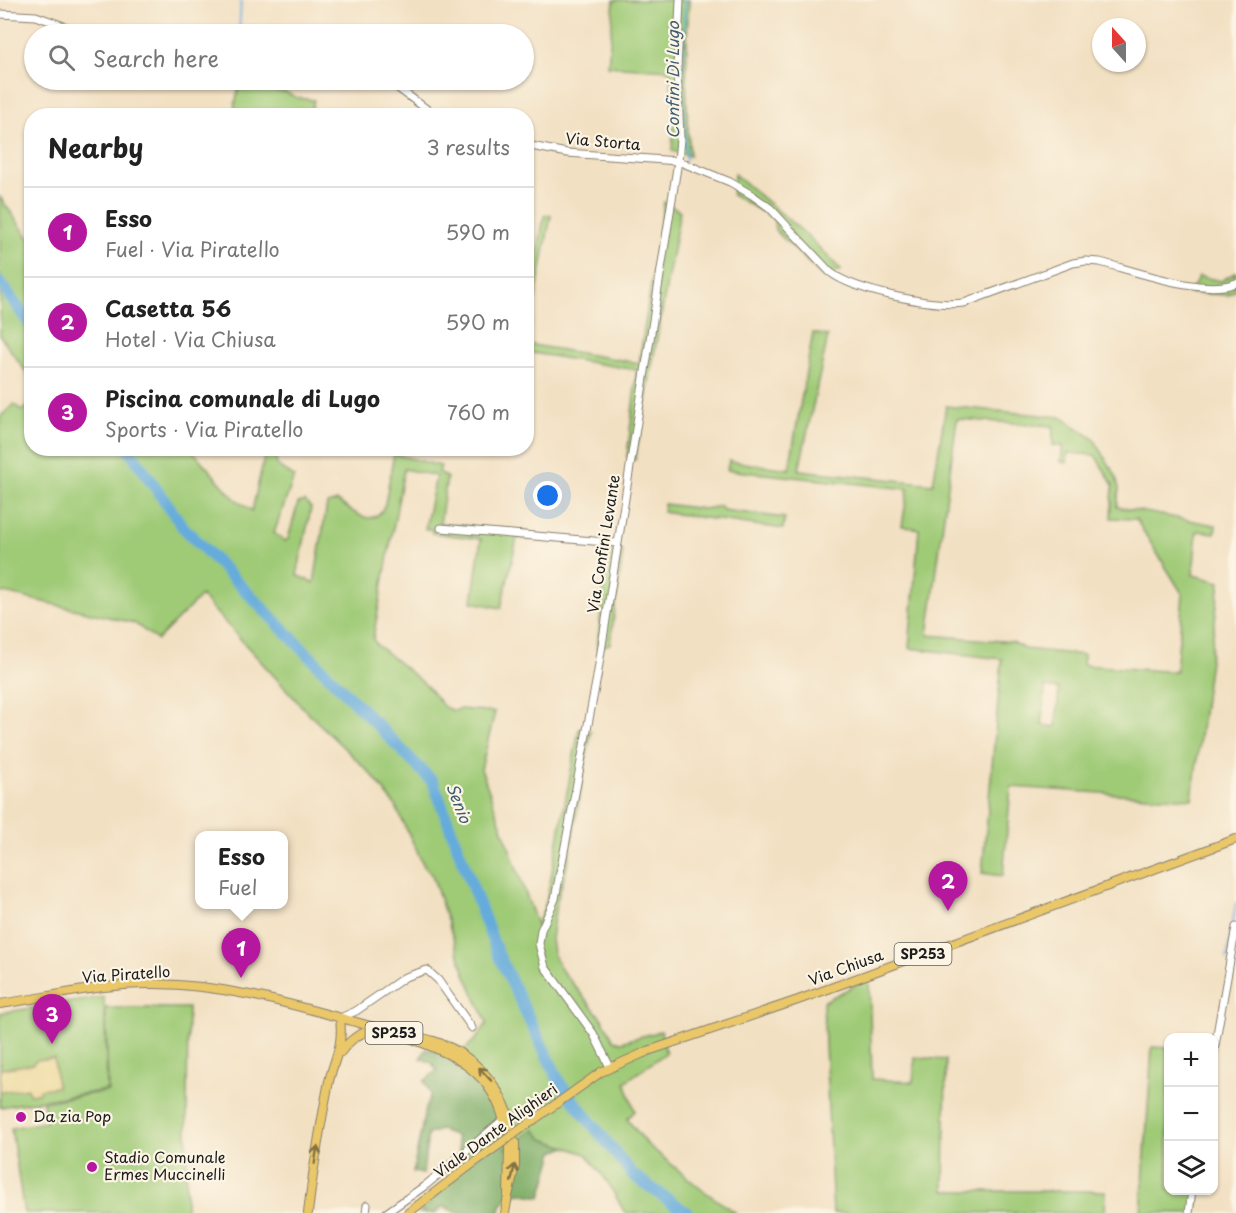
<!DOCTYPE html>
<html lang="en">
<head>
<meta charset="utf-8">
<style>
	body { margin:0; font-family:"Playpen Sans",sans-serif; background:#f6f6f6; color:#222 }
	.controls { position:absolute; right:18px; bottom:18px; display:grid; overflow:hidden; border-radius:12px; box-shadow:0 2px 4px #0004 }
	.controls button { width:54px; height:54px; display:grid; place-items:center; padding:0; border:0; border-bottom:2px solid #e0e0e0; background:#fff; color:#222; font:30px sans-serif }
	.compass { position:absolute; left:1092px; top:18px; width:54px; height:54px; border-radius:50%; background:#fff; box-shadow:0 2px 4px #0004; rotate:339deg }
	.you { position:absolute; left:548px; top:496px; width:21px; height:21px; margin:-15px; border:4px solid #fff; border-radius:50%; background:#1a73e8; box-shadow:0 0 0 9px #1a73e833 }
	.badge { display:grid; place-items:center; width:39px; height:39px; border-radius:50%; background:#b5179e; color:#fff; font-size:20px; font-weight:700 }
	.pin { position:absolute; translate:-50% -50px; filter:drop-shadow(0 2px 3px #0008) }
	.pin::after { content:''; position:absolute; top:32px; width:21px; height:18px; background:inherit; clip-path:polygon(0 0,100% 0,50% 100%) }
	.popup { position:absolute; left:195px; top:831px; width:93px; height:78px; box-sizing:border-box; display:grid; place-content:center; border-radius:12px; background:#fff; filter:drop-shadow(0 2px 4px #0005); font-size:20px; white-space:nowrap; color:#767676 }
	.popup b { font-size:22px; color:#222 }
	.popup::after { content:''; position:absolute; left:50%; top:100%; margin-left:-12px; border:12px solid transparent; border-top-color:#fff }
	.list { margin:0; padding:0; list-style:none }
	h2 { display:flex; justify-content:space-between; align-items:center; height:78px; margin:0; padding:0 24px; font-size:26px }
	h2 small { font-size:20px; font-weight:400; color:#767676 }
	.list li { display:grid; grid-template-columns:39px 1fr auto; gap:18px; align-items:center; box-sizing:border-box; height:90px; padding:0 24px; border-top:2px solid #e0e0e0 }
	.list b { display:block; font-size:22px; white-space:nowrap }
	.list p { margin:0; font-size:20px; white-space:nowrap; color:#767676 }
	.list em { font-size:20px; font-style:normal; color:#767676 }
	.icon { flex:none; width:33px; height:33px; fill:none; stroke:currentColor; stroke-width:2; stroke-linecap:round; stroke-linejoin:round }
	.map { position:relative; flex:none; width:1236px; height:1213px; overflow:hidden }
	.search { position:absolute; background:#fff; box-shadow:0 2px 4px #0004; left:24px; top:24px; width:510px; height:66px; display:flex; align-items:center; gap:15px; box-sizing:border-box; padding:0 21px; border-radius:33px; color:#767676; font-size:22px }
	.panel { position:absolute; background:#fff; box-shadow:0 2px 4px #0004; left:24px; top:108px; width:510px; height:348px; border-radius:24px }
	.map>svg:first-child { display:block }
</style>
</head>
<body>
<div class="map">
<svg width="1236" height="1213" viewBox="0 0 1236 1213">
	<rect width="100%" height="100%" fill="#fcf5e5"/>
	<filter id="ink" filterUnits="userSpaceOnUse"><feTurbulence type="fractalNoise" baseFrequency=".0167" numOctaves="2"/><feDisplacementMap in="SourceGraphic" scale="12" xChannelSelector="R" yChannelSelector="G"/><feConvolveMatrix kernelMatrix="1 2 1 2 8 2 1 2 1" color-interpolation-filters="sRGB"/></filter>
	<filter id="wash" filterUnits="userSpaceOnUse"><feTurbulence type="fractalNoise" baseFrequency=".008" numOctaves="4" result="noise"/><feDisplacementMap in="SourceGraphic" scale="24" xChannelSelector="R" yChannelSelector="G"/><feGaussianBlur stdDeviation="1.35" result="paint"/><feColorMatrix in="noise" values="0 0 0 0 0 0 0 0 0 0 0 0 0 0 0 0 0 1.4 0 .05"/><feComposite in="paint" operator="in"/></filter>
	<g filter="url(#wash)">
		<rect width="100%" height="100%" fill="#f2e0c2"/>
		<!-- green -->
		<path fill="#9fca76" stroke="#5e7349" stroke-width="1.5" fill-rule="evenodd" d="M614 0H689C685 53 685 102 690 156L672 151 674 119 670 70 608 66Z
			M240 80H251V88L285 92 298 98 314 100 310 115H233Z
			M734 174 808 236 841 270 823 277 775 230 774 220 765 213 732 195Z
			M0 197 31 241V379L0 336Z
			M664 202 680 211 635 460 627 457 637 370 527 352 526 344 639 363Z
			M551 215 527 343V316L544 216Z
			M1236 272V290L1228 295 1190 293 1199 276 1221 281Z
			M813 333 828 336 799 470 933 484 946 406 1061 417 1094 439 1116 476 1119 489 1117 507 1216 525 1215 533 1197 531 1193 575 1220 582 1192 799 1011 787 1003 876 982 873 1002 659 909 648 919 529 902 526 908 489 727 470 729 461 789 469ZM957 419 1053 426V445L1063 446 1061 462 1067 463 1068 453 1095 455 1113 485 1111 518 1136 519 1183 595 1176 672 1083 665 1084 655 1024 649 1013 642 928 635ZM1045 687 1059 689 1056 727 1042 725Z
			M14 404 22 411 31 404 32 448 191 449 233 497 252 511 266 449H275L277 465 294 477 274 533 285 541 288 539 298 503 305 501 311 508 297 575 314 583 327 504 337 501C353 511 374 532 385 504L394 454 441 466 439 472 447 477 440 523 528 532 527 539 517 538 501 608 472 602 481 539 432 533 431 529H425L436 476 404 469 373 638 376 644 427 686 444 707 454 711 460 709 495 712 481 769 537 925 546 903 579 729 591 731 568 863 556 904 551 939 553 953 562 971 602 1019 614 1040 621 1042 661 1031 666 1053 625 1082 635 1111 627 1119 647 1144 701 1189 736 1213H625L607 1181 586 1154 543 1139 506 1150 499 1117 491 1093 448 1056 431 1050 448 1041 464 1050 477 1038 487 1023 465 974 432 875 424 866 395 805 373 776 306 711 201 596 157 640 134 623 0 592V417Z
			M664 504 704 509 720 506 723 510 785 518 783 529 663 512Z
			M608 548 623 551 610 644 597 648Z
			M869 978 872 1079 913 1082 915 1057 946 1060 944 1191H1106L1105 1213H833L823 1002Z
			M104 997 107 1090 0 1107V1013Z
			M106 1008H188L186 1213H24L11 1128 46 1122 43 1102 108 1091Z
			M1152 1047 1168 1048V1190L1199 1191 1196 1213H1141Z"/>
		<!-- forest -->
		<path fill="#7fae67" stroke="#4e6542" stroke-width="1.5" d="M426 1049 448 1056 491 1093 499 1117 506 1149 534 1129 543 1139 566 1147 554 1152 541 1197 519 1193 501 1205 500 1213H457L443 1206 436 1213H419L425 1208 461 1164 456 1136 441 1130 428 1134 423 1174 413 1172 425 1110 431 1094 424 1081 437 1071 432 1063 421 1058Z"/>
		<!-- sand -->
		<path fill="#eeda9e" stroke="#857b5d" stroke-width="1.5" d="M54 1058 57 1087 40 1089 38 1093 29 1094 28 1088 2 1092 0 1090V1069L32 1064 37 1060Z"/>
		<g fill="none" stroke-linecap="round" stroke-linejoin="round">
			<!-- stream -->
			<path stroke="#65abdb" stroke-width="2" d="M685 0 682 81 686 159
				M239 34 241 0
				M1227 959 1236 903"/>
			<!-- river -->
			<path stroke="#65abdb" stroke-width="12" d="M0 283 32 327
				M128 448 183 527 433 782 497 952 561 1085 633 1175 687 1213"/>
		</g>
	</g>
	<g filter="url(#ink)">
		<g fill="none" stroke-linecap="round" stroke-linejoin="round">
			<!-- minor casing -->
			<g stroke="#877e6f" stroke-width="9">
				<path id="minor" d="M0 14 36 16 86 34
					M387 80 436 116
					M526 145 567 153 678 161 730 182 752 195 770 208 830 272C854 291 933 307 964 303L1073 263 1086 261 1100 262C1135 271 1203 296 1236 283
					M441 528 617 543
					M340 1018 356 1011 405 977 427 970 438 980 472 1028
					M1214 1051 1236 927
					M610 1067 593 1033 545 967 539 944 541 930 555 899 597 677 678 161 680 139 677 69 680 0
					M366 1213 367 1205
					M386 1213 426 1185 504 1119
					M1189 1213 1192 1190"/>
			</g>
			<!-- major casing -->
			<g stroke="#877e6f" stroke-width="10">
				<path id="major" d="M0 1004C51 997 103 983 155 984 240 985 311 1011 393 1032
					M341 1052C350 1039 359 1034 374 1028
					M535 1119 601 1072 648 1051 798 1000 1236 839
					M506 1130C494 1066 447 1052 393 1032 406 1035 421 1037 434 1041 474 1054 501 1085 512 1125
					M509 1147 508 1196 515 1166V1142
					M308 1213C313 1170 320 1128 328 1086 333 1059 344 1048 340 1019
					M408 1213 468 1167
					M505 1213 508 1196"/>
			</g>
			<!-- minor -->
			<use href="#minor" stroke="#fff" stroke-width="7"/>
			<!-- major -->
			<use href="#major" stroke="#eac769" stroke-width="8"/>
			<!-- major-bridge casing -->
			<g stroke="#877e6f" stroke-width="10" stroke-linecap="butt">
				<path id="major-bridge" d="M468 1167 535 1119"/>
			</g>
			<!-- major-bridge -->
			<use href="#major-bridge" stroke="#eac769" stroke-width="8"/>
		</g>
		<!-- one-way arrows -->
		<defs><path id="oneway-shaft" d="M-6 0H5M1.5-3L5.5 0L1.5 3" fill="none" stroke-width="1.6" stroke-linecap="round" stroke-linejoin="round" transform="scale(1.5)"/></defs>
		<g stroke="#837242">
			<use href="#oneway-shaft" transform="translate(485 1074) rotate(-133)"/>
			<use href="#oneway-shaft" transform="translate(316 1155) rotate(-81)"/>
			<use href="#oneway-shaft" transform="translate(513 1173) rotate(-78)"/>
		</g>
	</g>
	<!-- markers -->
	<g fill="#b5179e" stroke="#fcf5e5" stroke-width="2">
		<circle cx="21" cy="1117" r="6"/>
		<circle cx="92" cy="1167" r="6"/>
	</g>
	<g text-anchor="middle" stroke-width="4.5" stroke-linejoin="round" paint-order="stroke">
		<!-- shield labels -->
		<g fill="#fcf5e5" stroke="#5f5d58" stroke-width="1.5">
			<rect x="894.5" y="943" width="57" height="22" rx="4.5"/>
			<rect x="365.5" y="1022" width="57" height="22" rx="4.5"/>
		</g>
		<g font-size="14" font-weight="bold" fill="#1c1c1c">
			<text x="923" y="959">SP253</text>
			<text x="394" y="1038">SP253</text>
		</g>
		<!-- street labels -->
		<g font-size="15" fill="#1c1c1c" stroke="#fcf5e5">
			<text transform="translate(603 142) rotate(5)" y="5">Via Storta</text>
			<text transform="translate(604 544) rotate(-81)" y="5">Via Confini Levante</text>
			<text transform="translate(846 968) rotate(-20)" y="5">Via Chiusa</text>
			<text transform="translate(126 975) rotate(-4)" y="5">Via Piratello</text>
			<text transform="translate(496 1131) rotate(-36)" y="5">Viale Dante Alighieri</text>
		</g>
		<!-- poi labels -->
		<g font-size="15" fill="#1c1c1c" stroke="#fcf5e5" text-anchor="start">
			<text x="33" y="1122">Da zia Pop</text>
			<text x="104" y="1163">Stadio Comunale<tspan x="104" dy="17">Ermes Muccinelli</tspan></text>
		</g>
		<!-- water labels -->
		<g font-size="16" font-style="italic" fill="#3d5c72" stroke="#fcf5e5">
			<text transform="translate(673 80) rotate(-90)" y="6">Confini Di Lugo</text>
			<text transform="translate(459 803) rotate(69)" y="6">Senio</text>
		</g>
	</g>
</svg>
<div class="controls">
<button>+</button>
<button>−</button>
<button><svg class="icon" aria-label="layers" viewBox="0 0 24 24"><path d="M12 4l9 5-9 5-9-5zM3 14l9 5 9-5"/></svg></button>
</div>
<svg class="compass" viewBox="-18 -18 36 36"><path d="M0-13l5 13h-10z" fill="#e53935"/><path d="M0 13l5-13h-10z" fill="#767676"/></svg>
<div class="you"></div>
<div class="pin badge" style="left:241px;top:978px">1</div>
<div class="popup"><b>Esso</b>Fuel</div>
<div class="pin badge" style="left:948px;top:911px">2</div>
<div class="pin badge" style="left:52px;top:1044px">3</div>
<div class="search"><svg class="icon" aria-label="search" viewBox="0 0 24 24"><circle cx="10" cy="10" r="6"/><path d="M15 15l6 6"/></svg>Search here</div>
<section class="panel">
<h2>Nearby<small>3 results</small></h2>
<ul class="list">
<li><span class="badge">1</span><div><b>Esso</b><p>Fuel · Via Piratello</p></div><em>590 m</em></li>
<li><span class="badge">2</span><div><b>Casetta 56</b><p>Hotel · Via Chiusa</p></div><em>590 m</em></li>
<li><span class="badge">3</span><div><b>Piscina comunale di Lugo</b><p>Sports · Via Piratello</p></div><em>760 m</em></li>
</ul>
</section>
</div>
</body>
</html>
